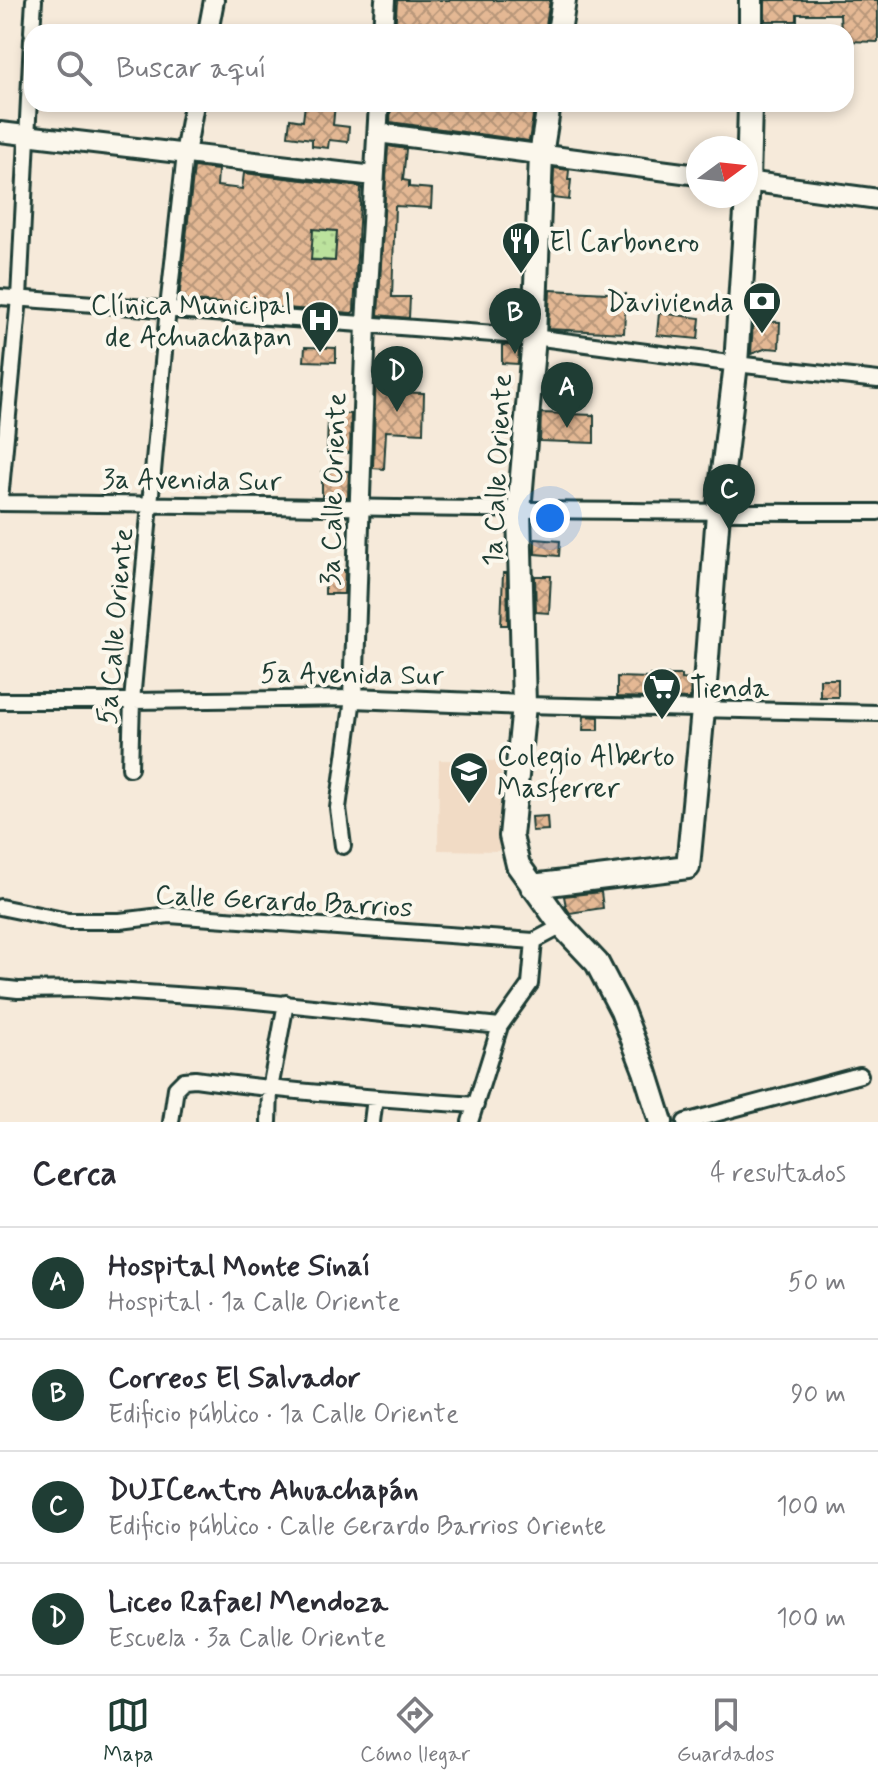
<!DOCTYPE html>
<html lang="es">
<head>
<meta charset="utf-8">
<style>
	body { margin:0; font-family:Mynerve,sans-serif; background:#f7f7f7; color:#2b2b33 }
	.compass { position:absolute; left:686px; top:136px; width:72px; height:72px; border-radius:50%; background:#fff; box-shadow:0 4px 12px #0003; rotate:75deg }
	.you { position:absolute; left:550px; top:518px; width:28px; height:28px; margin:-20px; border:6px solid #fff; border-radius:50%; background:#1a73e8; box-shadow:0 0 0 12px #1a73e833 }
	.badge { display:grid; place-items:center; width:52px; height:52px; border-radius:50%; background:#1f3d34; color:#fff; font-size:26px; font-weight:700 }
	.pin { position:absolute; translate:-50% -66px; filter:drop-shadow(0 2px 4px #0008) }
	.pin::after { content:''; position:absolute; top:42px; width:28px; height:24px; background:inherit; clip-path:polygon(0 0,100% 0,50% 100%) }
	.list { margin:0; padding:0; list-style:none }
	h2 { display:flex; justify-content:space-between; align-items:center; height:104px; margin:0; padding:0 32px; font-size:34px }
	h2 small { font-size:26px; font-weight:400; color:#7c7c81 }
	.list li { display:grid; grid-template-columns:52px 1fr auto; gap:24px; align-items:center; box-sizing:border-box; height:112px; padding:0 32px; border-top:2px solid #e1e1e2 }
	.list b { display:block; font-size:30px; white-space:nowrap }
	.list p { margin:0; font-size:26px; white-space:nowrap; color:#7c7c81 }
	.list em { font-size:26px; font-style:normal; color:#7c7c81 }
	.icon { flex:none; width:44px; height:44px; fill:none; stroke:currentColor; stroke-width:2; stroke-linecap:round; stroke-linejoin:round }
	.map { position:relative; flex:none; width:878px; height:1122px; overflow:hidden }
	.search { position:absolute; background:#fff; box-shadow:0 4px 12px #0003; left:24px; right:24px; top:24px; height:88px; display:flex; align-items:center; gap:20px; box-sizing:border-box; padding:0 28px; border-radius:24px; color:#7c7c81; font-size:30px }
	.sheet { height:552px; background:#fff }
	nav { display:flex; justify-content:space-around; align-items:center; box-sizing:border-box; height:112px; border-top:2px solid #e1e1e2; background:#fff; font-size:22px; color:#7c7c81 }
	nav a { display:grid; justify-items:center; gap:4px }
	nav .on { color:#1f3d34 }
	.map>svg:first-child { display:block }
</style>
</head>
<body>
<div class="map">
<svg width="878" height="1122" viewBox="0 0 878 1122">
	<defs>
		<pattern id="grass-dots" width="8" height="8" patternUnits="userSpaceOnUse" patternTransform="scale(2)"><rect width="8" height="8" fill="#bce29d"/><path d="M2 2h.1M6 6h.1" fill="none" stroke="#a1c388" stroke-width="1.8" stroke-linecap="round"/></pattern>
		<pattern id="building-cross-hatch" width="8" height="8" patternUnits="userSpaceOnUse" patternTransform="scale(2)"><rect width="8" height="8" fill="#e4b894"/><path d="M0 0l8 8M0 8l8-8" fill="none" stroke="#b8977a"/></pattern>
	</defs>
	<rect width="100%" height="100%" fill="#f6eada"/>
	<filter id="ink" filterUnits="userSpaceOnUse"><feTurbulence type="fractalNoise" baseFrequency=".0125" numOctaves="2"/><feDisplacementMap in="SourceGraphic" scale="16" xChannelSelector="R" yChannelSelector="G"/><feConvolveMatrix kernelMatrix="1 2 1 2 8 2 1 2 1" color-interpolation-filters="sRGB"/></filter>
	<g filter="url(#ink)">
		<!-- built -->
		<path fill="#f1dbc5" d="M439 760 501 761 499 851 438 850Z"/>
		<!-- grass -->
		<path fill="url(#grass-dots)" stroke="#6e9068" stroke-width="2" d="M313 229 337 231 335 261 307 259 308 242H312Z"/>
		<!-- building -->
		<path fill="url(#building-cross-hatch)" stroke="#1f3d34" stroke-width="2" fill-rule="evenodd" d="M397 0H550L545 32H395Z
			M765 0H878V42L846 41V32H841L840 14H797V21H765Z
			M305 104H335L333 125 349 127 348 142 329 140 328 148 312 146V139L288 136 290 119 303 121Z
			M391 104H415L434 107 435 104H535L529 141 390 122Z
			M388 146 406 149 403 180 409 181V187L432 189 431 208 395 206 392 297H410L409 318 378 315Z
			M194 167 218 170 217 186 242 189 244 173 361 187 354 311 352 313 179 300ZM313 229 337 231 335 261 311 260Z
			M554 168 569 170 568 180H571L569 200 553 198Z
			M550 290 626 294 624 333 548 329Z
			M659 313 700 318 698 339 657 335Z
			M753 321 780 322 779 349 767 348 751 354Z
			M502 345 519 346 518 364 502 363Z
			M305 347 336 348V362L304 361Z
			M376 367H390L389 392 424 393 423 433 386 431 384 469 373 468Z
			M328 413 351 414 350 453 327 452Z
			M541 413 594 415V443L540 441Z
			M322 471H349L348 497H322Z
			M535 539 560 541 559 556 535 554Z
			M325 570H345L344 594H325Z
			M503 573H507L508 625H501Z
			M535 576H551L549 613 536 612Z
			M650 675H681V679L691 680 690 699 617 697V677L650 678Z
			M820 679H838V697H820Z
			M584 716 599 717V730H583Z
			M547 816 548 830 532 831 531 817Z
			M601 892 603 908 570 913 566 907 564 896Z"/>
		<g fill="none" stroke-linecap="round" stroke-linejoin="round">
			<!-- minor casing -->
			<g stroke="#1f3d34" stroke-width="20">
				<path id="minor" d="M32 32 34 0
					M0 297 534 337 736 364 878 380
					M0 500 19 298 32 39
					M0 503C293 505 585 513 878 512
					M0 701H132L353 698 338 808 343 846
					M524 705 878 713
					M130 768 132 701 168 308 185 154
					M0 907 68 921H120L169 915 534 941 562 926
					M0 988 18 990 86 989 235 999 500 1026
					M171 1122 176 1088 184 1080 195 1079C288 1092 382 1099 476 1105
					M269 1122 270 1089 286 1003
					M372 1122 375 1098
					M470 1122 500 1026 530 984 534 941
					M685 1122 860 1075"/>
			</g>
			<!-- tertiary casing -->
			<g stroke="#1f3d34" stroke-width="24">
				<path id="tertiary" d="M208 32 214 0
					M383 32 385 0
					M379 104 366 323 353 698 524 705
					M0 132 374 176
					M378 133 698 175
					M185 154 194 104
					M746 181 878 199"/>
			</g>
			<!-- secondary casing -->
			<g stroke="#1f3d34" stroke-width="28">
				<path id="secondary" d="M559 32 564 0
					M751 32V0
					M549 104 541 155 534 337 519 511 524 705 511 836 518 865 562 926 597 963 622 1011 645 1071 661 1122
					M532 886 688 867 703 710 718 513 736 364 748 182 750 104"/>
			</g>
			<!-- minor -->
			<use href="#minor" stroke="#fbf7ec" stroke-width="14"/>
			<!-- tertiary -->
			<use href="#tertiary" stroke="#fbf7ec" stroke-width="18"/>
			<!-- secondary -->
			<use href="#secondary" stroke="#fbf7ec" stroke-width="22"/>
		</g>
	</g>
	<!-- icons -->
	<defs>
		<g id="restaurant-pin" transform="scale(2)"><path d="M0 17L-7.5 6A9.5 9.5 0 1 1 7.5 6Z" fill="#1f3d34" stroke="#fbf7ec"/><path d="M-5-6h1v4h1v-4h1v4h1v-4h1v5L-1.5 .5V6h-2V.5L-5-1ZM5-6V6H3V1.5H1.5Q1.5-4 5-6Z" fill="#fff"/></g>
		<g id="bank-pin" transform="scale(2)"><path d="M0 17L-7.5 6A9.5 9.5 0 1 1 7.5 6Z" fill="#1f3d34" stroke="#fbf7ec"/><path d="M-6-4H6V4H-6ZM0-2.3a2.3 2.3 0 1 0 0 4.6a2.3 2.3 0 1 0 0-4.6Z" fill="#fff"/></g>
		<g id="hospital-pin" transform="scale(2)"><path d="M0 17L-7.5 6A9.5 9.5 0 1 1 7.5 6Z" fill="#1f3d34" stroke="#fbf7ec"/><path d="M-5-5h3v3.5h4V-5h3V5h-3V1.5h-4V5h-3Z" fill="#fff"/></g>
		<g id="supermarket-pin" transform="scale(2)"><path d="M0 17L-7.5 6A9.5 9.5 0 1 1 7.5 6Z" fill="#1f3d34" stroke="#fbf7ec"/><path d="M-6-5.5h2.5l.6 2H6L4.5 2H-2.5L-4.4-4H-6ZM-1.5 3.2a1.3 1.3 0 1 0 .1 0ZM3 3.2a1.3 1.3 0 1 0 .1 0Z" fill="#fff"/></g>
		<g id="school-pin" transform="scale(2)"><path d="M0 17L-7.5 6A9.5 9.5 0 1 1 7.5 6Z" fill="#1f3d34" stroke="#fbf7ec"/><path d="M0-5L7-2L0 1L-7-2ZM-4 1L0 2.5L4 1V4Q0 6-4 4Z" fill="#fff"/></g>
	</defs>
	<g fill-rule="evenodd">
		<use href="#restaurant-pin" x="521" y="241"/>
		<use href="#bank-pin" x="762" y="301"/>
		<use href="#hospital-pin" x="320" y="320"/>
		<use href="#supermarket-pin" x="662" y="687"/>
		<use href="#school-pin" x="469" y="771"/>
	</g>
	<g text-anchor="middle" stroke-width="8" stroke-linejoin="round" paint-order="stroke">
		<!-- poi labels -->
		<g font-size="28" fill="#1f3d34" stroke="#fbf7ec" text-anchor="start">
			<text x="549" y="251">El Carbonero</text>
			<text x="734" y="311" text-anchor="end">Davivienda</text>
			<text x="292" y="314" text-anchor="end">Clínica Municipal<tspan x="292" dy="32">de Achuachapan</tspan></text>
			<text x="690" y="697">Tienda</text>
			<text x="497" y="765">Colegio Alberto<tspan x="497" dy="32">Masferrer</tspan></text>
		</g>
		<!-- street labels -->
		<g font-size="28" fill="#1f3d34" stroke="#fbf7ec">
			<text transform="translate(496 470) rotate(-87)" y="10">1a Calle Oriente</text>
			<text transform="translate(192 479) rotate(1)" y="10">3a Avenida Sur</text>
			<text transform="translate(332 489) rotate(-88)" y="10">3a Calle Oriente</text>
			<text transform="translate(114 626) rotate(-85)" y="10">5a Calle Oriente</text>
			<text transform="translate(352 673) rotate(1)" y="10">5a Avenida Sur</text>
			<text transform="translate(284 900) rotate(3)" y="10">Calle Gerardo Barrios</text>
		</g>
	</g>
</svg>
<svg class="compass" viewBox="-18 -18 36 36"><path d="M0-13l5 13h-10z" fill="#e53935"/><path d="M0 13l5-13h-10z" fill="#7c7c81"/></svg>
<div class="you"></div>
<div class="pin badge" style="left:567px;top:428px">A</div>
<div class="pin badge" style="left:515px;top:354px">B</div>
<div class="pin badge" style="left:729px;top:530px">C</div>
<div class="pin badge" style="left:397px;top:412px">D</div>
<div class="search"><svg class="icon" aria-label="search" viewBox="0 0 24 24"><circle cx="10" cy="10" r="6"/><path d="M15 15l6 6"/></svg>Buscar aquí</div>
</div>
<section class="sheet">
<h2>Cerca<small>4 resultados</small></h2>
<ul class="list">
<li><span class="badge">A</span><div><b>Hospital Monte Sinaí</b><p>Hospital · 1a Calle Oriente</p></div><em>50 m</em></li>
<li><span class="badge">B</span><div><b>Correos El Salvador</b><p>Edificio público · 1a Calle Oriente</p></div><em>90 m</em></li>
<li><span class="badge">C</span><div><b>DUICentro Ahuachapán</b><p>Edificio público · Calle Gerardo Barrios Oriente</p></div><em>100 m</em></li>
<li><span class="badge">D</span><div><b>Liceo Rafael Mendoza</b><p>Escuela · 3a Calle Oriente</p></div><em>100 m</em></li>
</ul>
</section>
<nav>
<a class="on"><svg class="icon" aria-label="map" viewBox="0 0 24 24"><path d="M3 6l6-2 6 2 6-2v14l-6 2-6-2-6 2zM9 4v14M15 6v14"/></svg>Mapa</a>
<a><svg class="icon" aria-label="directions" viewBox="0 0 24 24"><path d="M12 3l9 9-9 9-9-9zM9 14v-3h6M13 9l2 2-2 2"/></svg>Cómo llegar</a>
<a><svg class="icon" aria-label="saved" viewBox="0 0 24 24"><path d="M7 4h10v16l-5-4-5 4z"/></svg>Guardados</a>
</nav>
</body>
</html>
